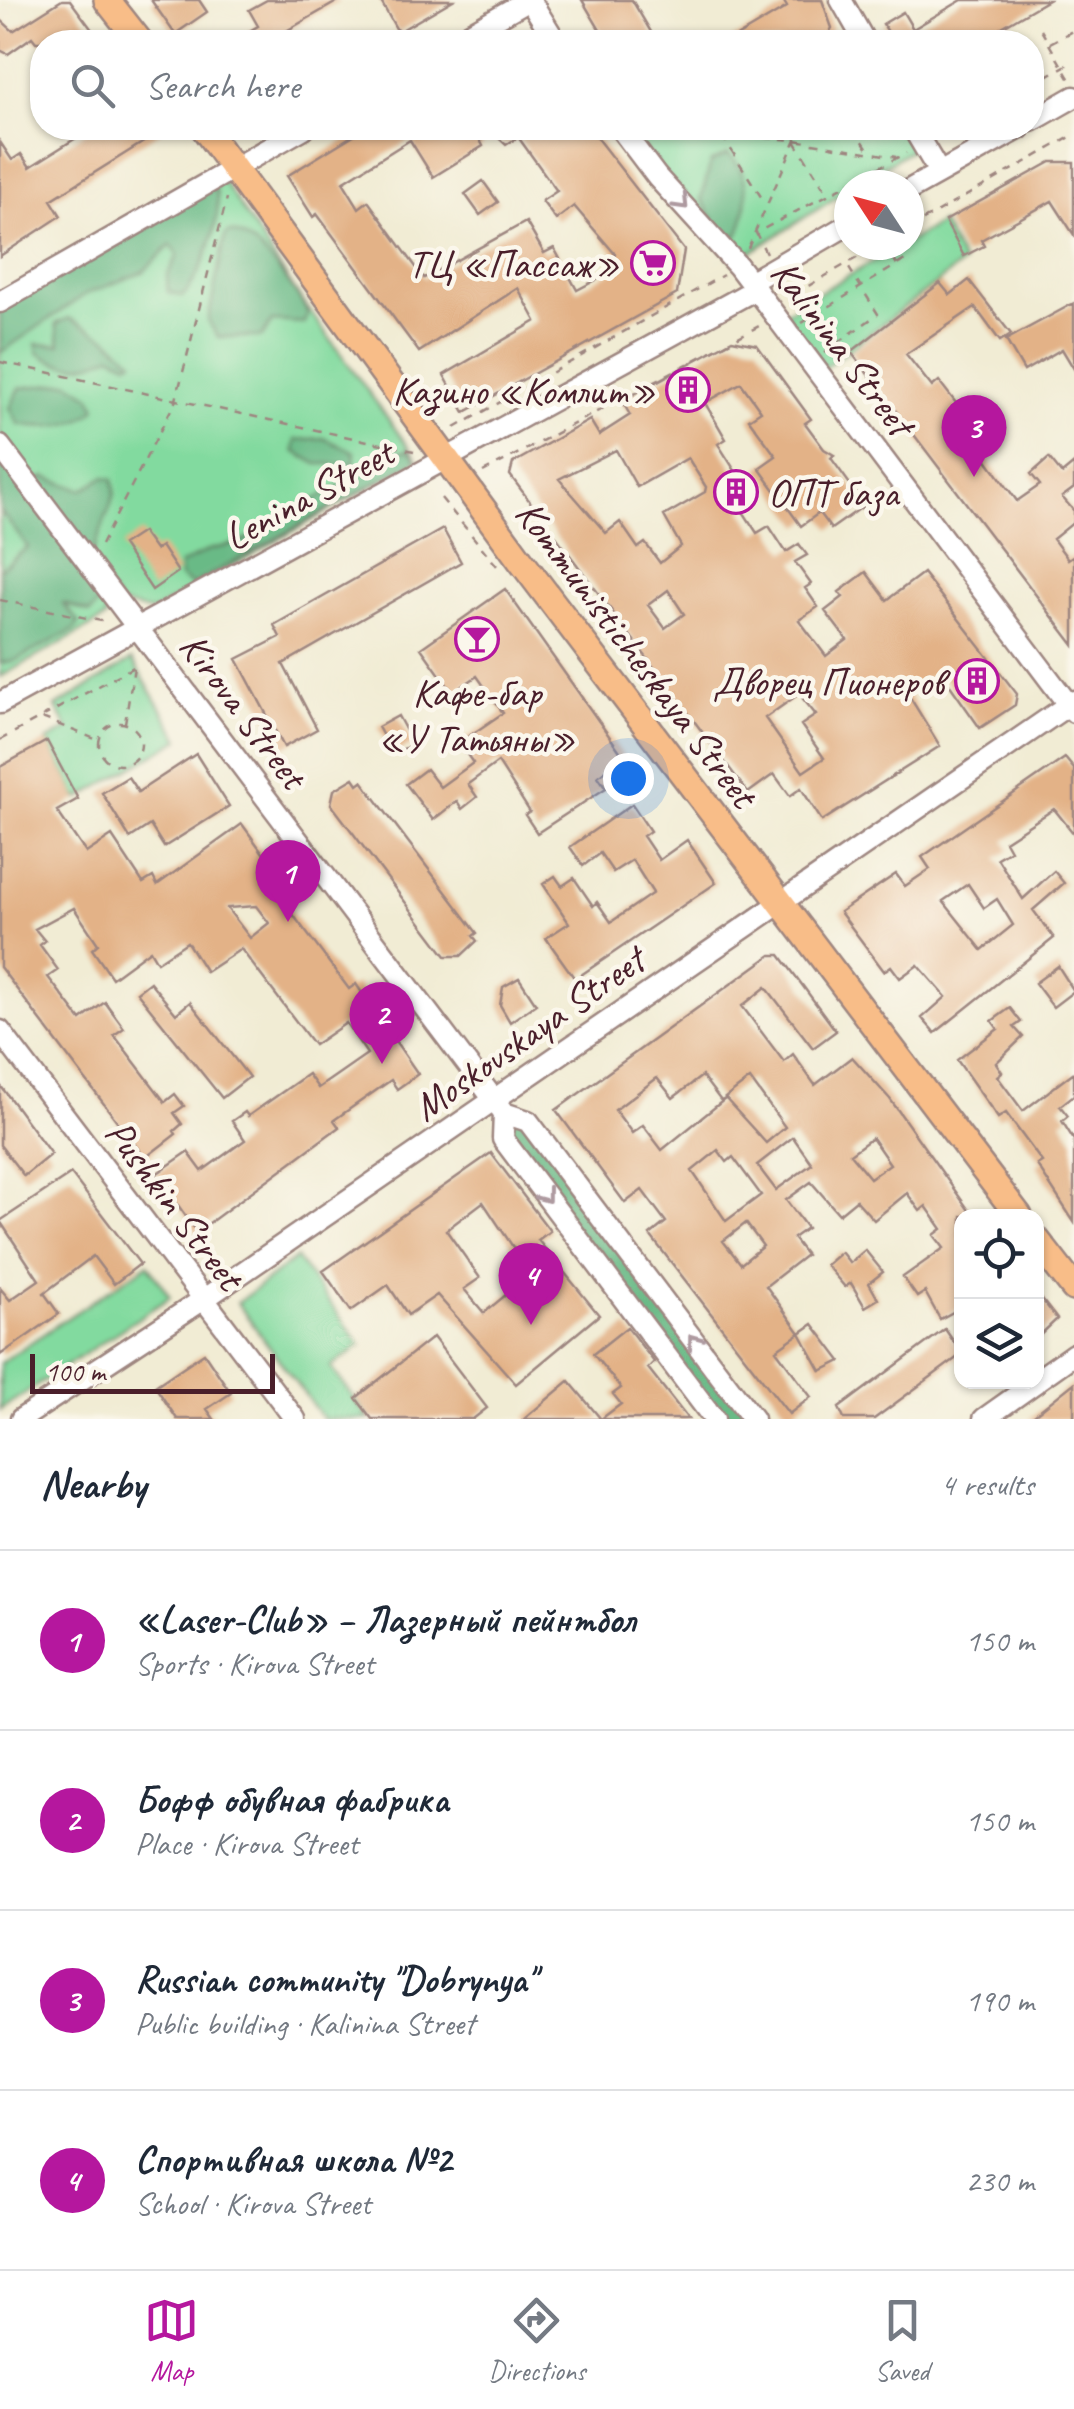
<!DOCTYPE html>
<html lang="en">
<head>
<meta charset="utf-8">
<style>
	body { margin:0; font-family:Caveat,sans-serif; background:#f2f2f3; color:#1f2937 }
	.controls { position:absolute; right:30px; bottom:30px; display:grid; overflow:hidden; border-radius:20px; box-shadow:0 2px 8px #0004 }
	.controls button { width:90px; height:90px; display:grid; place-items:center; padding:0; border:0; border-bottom:2px solid #e0e1e3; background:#fff; color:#1f2937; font:50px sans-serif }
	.compass { position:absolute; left:834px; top:170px; width:90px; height:90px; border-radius:50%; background:#fff; box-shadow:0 2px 8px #0004; rotate:306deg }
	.scale { position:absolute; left:30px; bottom:25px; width:245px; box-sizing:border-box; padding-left:10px; border:5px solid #4a1f2b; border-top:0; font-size:28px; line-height:35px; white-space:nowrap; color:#4a1f2b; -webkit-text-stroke:8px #fbf7ec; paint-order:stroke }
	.you { position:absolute; left:628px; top:778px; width:35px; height:35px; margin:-25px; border:8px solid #fff; border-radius:50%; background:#1a73e8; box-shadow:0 0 0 15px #1a73e833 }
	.badge { display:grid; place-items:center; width:65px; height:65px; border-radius:50%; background:#b5179e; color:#fff; font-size:32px; font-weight:700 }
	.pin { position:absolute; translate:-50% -82px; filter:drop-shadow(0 2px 5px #0008) }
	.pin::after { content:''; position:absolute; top:52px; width:35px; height:30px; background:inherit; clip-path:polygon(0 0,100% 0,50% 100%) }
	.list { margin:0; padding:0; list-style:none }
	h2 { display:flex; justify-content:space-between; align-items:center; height:130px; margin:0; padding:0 40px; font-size:42px }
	h2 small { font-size:32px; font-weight:400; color:#747a83 }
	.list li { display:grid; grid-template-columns:65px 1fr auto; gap:30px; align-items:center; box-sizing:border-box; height:180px; padding:0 40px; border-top:2px solid #e0e1e3 }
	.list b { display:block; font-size:38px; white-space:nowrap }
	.list p { margin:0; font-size:32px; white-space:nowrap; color:#747a83 }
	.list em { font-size:32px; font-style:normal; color:#747a83 }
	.icon { flex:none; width:55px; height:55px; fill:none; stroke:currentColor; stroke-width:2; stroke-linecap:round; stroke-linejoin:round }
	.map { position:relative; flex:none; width:1074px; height:1419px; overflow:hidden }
	.search { position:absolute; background:#fff; box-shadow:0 2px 8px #0004; left:30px; right:30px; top:30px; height:110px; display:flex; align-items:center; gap:25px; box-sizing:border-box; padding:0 35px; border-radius:40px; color:#747a83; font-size:38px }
	.sheet { height:850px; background:#fff }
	nav { display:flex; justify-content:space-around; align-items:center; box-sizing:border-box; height:140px; border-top:2px solid #e0e1e3; background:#fff; font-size:28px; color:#747a83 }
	nav a { display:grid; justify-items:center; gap:5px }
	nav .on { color:#b5179e }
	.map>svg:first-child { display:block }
</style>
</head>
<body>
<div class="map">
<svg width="1074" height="1419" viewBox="0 0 1074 1419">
	<rect width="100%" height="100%" fill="#fbf7ec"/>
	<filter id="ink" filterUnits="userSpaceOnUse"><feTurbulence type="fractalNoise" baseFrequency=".01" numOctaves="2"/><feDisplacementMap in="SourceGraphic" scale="20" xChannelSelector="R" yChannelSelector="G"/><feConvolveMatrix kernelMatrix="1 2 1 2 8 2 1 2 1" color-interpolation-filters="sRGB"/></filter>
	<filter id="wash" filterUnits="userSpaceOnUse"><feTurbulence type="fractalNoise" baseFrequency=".0048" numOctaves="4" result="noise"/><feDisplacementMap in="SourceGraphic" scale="40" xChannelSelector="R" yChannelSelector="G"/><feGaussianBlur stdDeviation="2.25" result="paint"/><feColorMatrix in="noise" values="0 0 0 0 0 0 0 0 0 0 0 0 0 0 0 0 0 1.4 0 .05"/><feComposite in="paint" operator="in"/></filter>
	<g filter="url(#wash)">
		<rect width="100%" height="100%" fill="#f1ecd4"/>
		<!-- green -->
		<path fill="#82da9f" stroke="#667c65" stroke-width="2.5" d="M668 128H687L695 139 714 128H909L919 144 748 254 738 266 632 143Z
			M220 176 296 292 418 460 152 612 120 604 0 446V302Z
			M941 223 963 263 819 372 776 317Z
			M0 456 105 597 106 618 0 677Z
			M132 660 180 739 78 799 47 741 68 729 56 707Z
			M296 1258 361 1345 331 1367 369 1419H323L237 1303Z
			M148 1264 170 1297 0 1410V1363Z"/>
		<!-- forest -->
		<path fill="#69ba86" stroke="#5a6c58" stroke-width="2.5" d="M728 154C753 175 749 211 737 237L719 229 701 199 711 162Z
			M215 187C225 216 203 273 183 296L168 292 167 276 178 255 171 245 143 272 86 294 0 353V302Z
			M229 232C258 235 294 288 308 313L304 323 272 321 262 337H218L208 321 225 236Z
			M69 318 107 338 133 360 128 363 111 355C85 369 62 370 38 353L36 344 60 345 56 324Z
			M69 382 91 396 96 408C78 428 44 429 19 424L10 408 20 388Z
			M323 438 355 452 354 464H317L294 451 296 440Z
			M409 450 418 460 191 585 180 577V565L209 550 242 542 397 452Z
			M0 456 105 597 90 613 62 603 79 622 74 630 14 661 0 663V569L28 547 0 511Z
			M45 477 82 490 104 477 113 479 115 493 89 563 29 484Z
			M504 1113 528 1121 753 1419H714L503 1139Z"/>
		<g id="blocks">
			<!-- building -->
			<path fill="#e3b287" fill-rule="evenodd" d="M62 0H70L101 42H36L32 37 8 54 0 50V19L13 31Z
				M151 0H199L207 12 175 34Z
				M267 0H340L267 42H230L258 26 249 10Z
				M380 0H453L398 32Z
				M582 0H632L657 42H607Z
				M783 0H822L832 28 824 42H728L787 7Z
				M962 0H1048L976 42H889L893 40 883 24 903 12 913 29Z
				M92 128H166L51 200 61 216 0 256V142L12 160 21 154 30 167Z
				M365 128H466L471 136 476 132 483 146 433 177 410 140 343 182 359 208 368 201 424 278 526 222 544 253 554 248 577 290 613 271 615 254 574 206 556 220 542 201 557 191 518 137 506 145 488 128H589L684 250 677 294 465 412 444 375 536 321 518 288 419 352 317 214 313 217 287 176Z
				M1051 162H1074V235L1052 201 981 240 984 246 964 256 945 221Z
				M483 181 498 202 480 215 465 194Z
				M969 280 1011 334 1000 341 975 307 906 354 932 387 939 381 969 420 962 425 1017 501 1040 485 1031 474 1049 458 1062 474 1074 464V488L1062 497 1074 511V522L1053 539 1068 559 1074 555V645L851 352 940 283 950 295Z
				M1074 303V369L1062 349 1024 371 1006 340Z
				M732 340 757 345 811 419 805 423 824 449 834 455 831 458 865 505 831 529 819 513 801 526 759 468 776 456 749 419 761 411 741 383 705 403 726 439 718 444 755 502 742 510 757 533 769 526 786 552 799 544 807 555 795 562 811 584 805 588 818 607 799 620 826 656 847 640 825 611 843 597 839 592 866 572 887 600 923 573 1017 694 1015 705 980 728 940 671 906 691 940 746 822 821 801 788 790 796 774 774 748 793 510 475 513 463 590 420 599 435 630 415 622 401ZM616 450 637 487 688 458 706 487 705 492 664 516 681 546 660 563 645 543 638 548 620 522 606 533 559 479ZM668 590 684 614 665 628 648 605ZM799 694 816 715 801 725 824 758 803 772 765 718Z
				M443 529 461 562 283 664 317 729 284 747 237 659 280 637 274 625Z
				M142 532 155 550 161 546 178 572 152 590 122 545Z
				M505 589 624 757 598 776 606 788 537 833 525 815 530 812 498 762 468 784 477 797 462 809 457 801 433 820 406 784 426 769 440 787 473 763 459 743 503 713 477 676 453 693 421 648Z
				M398 716 413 744 393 754 378 727Z
				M47 741 78 799 57 811 86 853 112 836 143 883 153 877 157 885 242 824 292 893 282 900 349 989 356 984 418 1074 397 1089 391 1080 334 1120 339 1127 197 1232 156 1174 188 1152 202 1171 245 1140 232 1121 245 1112 248 1116 308 1074 318 1088 367 1054 346 1023 314 1045 241 949 206 972 187 942 157 962 150 950 112 978 92 949 98 944 74 908 35 929 45 941 40 945 58 970 48 977 81 1020 105 1002 124 1028 114 1035 165 1102 175 1094 184 1106 174 1113 182 1124 174 1131 176 1134 145 1158 0 967V767ZM256 906 269 923 250 938 227 908Z
				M196 754 229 806 164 847 150 825 130 838 102 793 128 777 138 792Z
				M1065 758 1074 769V834L1054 809 1005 841 1010 850 997 858 1023 899 1054 871 1064 883 1033 910 1054 938 935 1033 922 1018 946 997 918 965 900 978 891 966 884 971 840 912 896 874 905 886 930 869 922 857ZM968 884 984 908 997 899 1013 925 982 950 943 901Z
				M354 778 358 784 362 781 477 933 473 936 477 941 461 956H446L331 804 334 790Z
				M632 804 650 831 643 836 659 860 687 840 716 883 575 979 546 938 569 923 543 884 555 876 562 886 574 878 593 906 597 902 611 922 653 893 632 860 613 872 600 853 583 866 570 847Z
				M771 955H780L836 1031 813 1048 766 987 742 1006 784 1062 793 1054 815 1085 852 1057 890 1099 973 1216H962V1307L940 1319 925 1292 917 1297 903 1277 944 1248 934 1235 942 1229 926 1206 920 1211 907 1193 874 1220 856 1200 839 1214 811 1182 786 1200 807 1228 793 1238 806 1255 766 1286 800 1333 776 1350 811 1397 789 1414 650 1235 666 1222 642 1190 625 1203 556 1110ZM702 1076 721 1101 725 1099 662 1150 643 1125 632 1133 615 1110 657 1078 673 1098ZM750 1079 785 1127 766 1143 725 1098ZM793 1137 812 1164 776 1190 757 1165ZM872 1138 890 1164 870 1178 850 1154ZM718 1150 727 1162 733 1157 761 1195 726 1221 692 1171ZM746 1223 763 1246 741 1264 723 1241Z
				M1058 966 1074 991 1053 1007 1035 983Z
				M519 978 536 1004 510 1022 500 1005 503 987Z
				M150 982 176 1014 190 1002 249 1077 222 1098 137 992Z
				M1010 1008 1021 1022 1014 1027 1023 1037 996 1063 1002 1072 997 1076 1023 1111 1074 1072V1095L1060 1106 1068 1116 1062 1121 1074 1140V1222L1037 1165 1042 1162 1006 1113 998 1118 957 1060 998 1029 992 1021Z
				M0 1085 51 1154 24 1176 0 1145Z
				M491 1153 550 1231 538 1240 599 1315 516 1384 437 1295 408 1315 388 1285 351 1311 323 1271ZM483 1202 531 1274 484 1313 464 1289 480 1278 446 1230Z
				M71 1174 140 1264 114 1284 93 1256 44 1293 59 1314 0 1355V1288L10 1300 39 1280 0 1221Z
				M865 1250 883 1272 869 1283 878 1299 865 1307 851 1283 845 1287 826 1265 841 1252 850 1263Z
				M1036 1292 1057 1319 1036 1339Z
				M813 1324 841 1361 821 1371 800 1333Z
				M627 1327 654 1362 648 1368 688 1419H524L569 1381 601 1419 621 1404 613 1394 621 1388 593 1354Z
				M945 1329 962 1354 874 1419H844L839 1408Z
				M433 1337 487 1408 473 1419H372L356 1398Z
				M204 1353 231 1393 207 1409 214 1419H177L155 1386Z
				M1074 1383V1419H1029Z"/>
		</g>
	</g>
	<g filter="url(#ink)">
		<use href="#blocks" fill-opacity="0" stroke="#9e8680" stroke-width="2.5"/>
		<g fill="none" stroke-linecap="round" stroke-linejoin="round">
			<!-- minor casing -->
			<g stroke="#9e8680" stroke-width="25">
				<path id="minor" d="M530 0 556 42
					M841 0 865 42
					M454 42 528 0
					M1032 121 1074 97
					M620 128 657 177 738 266 1074 712
					M913 128 939 172
					M909 190 1020 128
					M750 282 849 224
					M0 302 304 128
					M0 446 504 1113 528 1121 753 1419
					M0 703 756 289
					M0 1031 295 1419
					M504 1113 503 1139 714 1419
					M1036 1381 1074 1354
					M21 1419 204 1299 1074 701
					M984 1419 1036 1382"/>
			</g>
			<!-- major casing -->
			<g stroke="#9e8680" stroke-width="30">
				<path id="major" d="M107 0 140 42
					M204 128 521 561 1019 1216
					M1036 1239 1074 1288"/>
			</g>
			<!-- path -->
			<path stroke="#9e8680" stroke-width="2.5" stroke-dasharray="8 8" stroke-linecap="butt" d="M1041 30 1070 80
				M1050 43 1074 30
				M1032 84 1074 61
				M738 128 723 137 765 203
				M854 128 868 149
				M717 135 795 140 896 157
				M939 135 953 128
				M795 141 828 194
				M909 228 1074 135
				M886 245 897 265
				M748 248 801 128
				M766 253 756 233 906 153
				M785 286 791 296 879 245
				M802 323 910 257
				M825 352 878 314 847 265
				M0 362 414 451
				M455 428 723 275
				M483 472 759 326
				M441 498 502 572
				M101 545 176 400 227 198
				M0 600 106 622
				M42 718 100 741
				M125 723 134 667
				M99 744a21 21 0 1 1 42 0a21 21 0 1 1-42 0Z
				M0 740 139 664"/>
			<!-- minor -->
			<use href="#minor" stroke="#fff" stroke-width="20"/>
			<!-- major -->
			<use href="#major" stroke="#f8bd88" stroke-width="25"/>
		</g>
		<!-- one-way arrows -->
		<defs><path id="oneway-chevron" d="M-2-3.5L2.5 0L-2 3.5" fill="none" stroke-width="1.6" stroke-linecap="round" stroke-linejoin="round" transform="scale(2.5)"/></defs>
		<g stroke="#ae9aa0">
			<use href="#oneway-chevron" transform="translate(682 203) rotate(46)"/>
			<use href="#oneway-chevron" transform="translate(545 1196) rotate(53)"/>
			<use href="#oneway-chevron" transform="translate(694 1341) rotate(-127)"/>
		</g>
	</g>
	<!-- icons -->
	<defs>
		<g id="supermarket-ring" transform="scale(2.25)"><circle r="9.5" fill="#fbf7ec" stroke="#b5179e" stroke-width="1.5"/><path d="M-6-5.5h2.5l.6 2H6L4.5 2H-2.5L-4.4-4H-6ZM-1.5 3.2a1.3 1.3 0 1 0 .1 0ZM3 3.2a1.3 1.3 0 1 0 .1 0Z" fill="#b5179e"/></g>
		<g id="building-ring" transform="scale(2.25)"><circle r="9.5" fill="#fbf7ec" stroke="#b5179e" stroke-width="1.5"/><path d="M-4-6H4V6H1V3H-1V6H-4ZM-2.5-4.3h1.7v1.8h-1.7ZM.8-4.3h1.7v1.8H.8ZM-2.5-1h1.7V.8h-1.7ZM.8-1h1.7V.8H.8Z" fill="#b5179e"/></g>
		<g id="bar-ring" transform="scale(2.25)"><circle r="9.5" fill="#fbf7ec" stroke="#b5179e" stroke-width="1.5"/><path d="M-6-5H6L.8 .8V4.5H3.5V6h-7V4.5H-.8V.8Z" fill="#b5179e"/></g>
	</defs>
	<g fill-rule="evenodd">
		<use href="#supermarket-ring" x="653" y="263"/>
		<use href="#building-ring" x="688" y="390"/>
		<use href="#building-ring" x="736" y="492"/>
		<use href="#bar-ring" x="477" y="639"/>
		<use href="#building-ring" x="977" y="681"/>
	</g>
	<g text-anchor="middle" stroke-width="9" stroke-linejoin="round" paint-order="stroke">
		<!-- poi labels -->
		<g font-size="40" fill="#4a1f2b" stroke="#fbf7ec" text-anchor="end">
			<text x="620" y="277">ТЦ «Пассаж»</text>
			<text x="656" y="404">Казино «Комлит»</text>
			<text x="768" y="506" text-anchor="start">ОПТ база</text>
			<text x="944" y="695">Дворец Пионеров</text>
			<text x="477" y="706" text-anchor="middle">Кафе-бар<tspan x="477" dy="46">«У Татьяны»</tspan></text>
		</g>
		<!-- street labels -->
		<g font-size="40" fill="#4a1f2b" stroke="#fbf7ec">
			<text transform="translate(843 347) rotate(53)" y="14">Kalinina Street</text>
			<text transform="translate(308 494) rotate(-29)" y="14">Lenina Street</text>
			<text transform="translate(637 653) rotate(53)" y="14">Kommunisticheskaya Street</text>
			<text transform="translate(244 710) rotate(53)" y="14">Kirova Street</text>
			<text transform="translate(528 1033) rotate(-35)" y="14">Moskovskaya Street</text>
			<text transform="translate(175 1204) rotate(53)" y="14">Pushkin Street</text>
		</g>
	</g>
</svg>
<div class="controls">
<button><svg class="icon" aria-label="locate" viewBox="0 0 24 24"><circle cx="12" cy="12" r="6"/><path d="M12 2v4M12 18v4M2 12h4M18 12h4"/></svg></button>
<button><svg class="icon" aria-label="layers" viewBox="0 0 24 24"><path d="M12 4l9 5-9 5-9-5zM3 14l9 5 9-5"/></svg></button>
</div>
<svg class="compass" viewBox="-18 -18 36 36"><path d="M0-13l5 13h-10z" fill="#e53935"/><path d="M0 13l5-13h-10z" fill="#747a83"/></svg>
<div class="scale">100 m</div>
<div class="you"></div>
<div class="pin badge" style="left:288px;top:922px">1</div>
<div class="pin badge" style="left:382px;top:1064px">2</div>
<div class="pin badge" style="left:974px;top:477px">3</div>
<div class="pin badge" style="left:531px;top:1325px">4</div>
<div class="search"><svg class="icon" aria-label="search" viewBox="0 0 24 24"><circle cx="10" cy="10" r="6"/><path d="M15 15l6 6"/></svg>Search here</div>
</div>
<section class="sheet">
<h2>Nearby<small>4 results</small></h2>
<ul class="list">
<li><span class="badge">1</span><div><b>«Laser-Club» – Лазерный пейнтбол</b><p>Sports · Kirova Street</p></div><em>150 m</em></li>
<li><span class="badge">2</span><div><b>Бофф обувная фабрика</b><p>Place · Kirova Street</p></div><em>150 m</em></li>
<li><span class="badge">3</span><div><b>Russian community &quot;Dobrynya&quot;</b><p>Public building · Kalinina Street</p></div><em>190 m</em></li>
<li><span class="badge">4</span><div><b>Спортивная школа №2</b><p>School · Kirova Street</p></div><em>230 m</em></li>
</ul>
</section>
<nav>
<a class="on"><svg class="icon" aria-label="map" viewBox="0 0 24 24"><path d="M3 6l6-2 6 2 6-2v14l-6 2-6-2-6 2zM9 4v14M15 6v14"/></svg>Map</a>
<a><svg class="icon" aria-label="directions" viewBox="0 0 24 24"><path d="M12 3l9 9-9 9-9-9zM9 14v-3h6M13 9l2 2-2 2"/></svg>Directions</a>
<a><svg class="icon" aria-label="saved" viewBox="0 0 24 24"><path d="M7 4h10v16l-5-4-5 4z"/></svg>Saved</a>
</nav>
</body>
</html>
